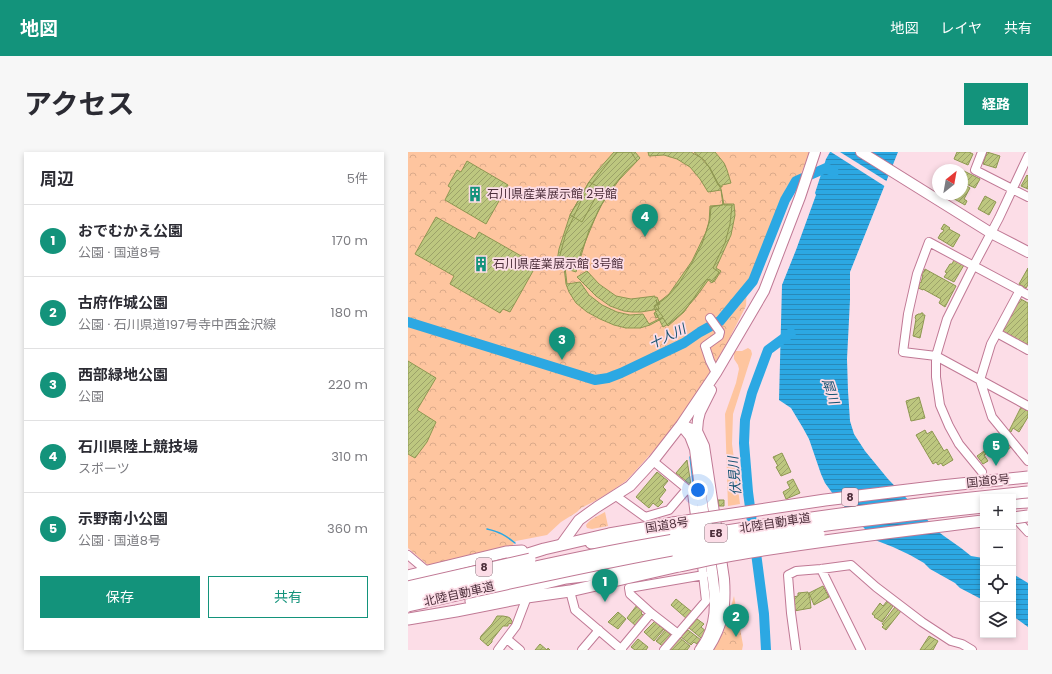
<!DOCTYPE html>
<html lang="ja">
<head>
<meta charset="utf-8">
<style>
	body { margin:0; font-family:Poppins,"Noto Sans JP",sans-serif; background:#f7f7f7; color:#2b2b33 }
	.controls { position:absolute; right:12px; bottom:12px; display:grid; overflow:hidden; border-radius:0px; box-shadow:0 2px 6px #0003 }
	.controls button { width:36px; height:36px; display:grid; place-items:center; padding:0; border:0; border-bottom:1px solid #e1e1e2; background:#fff; color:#2b2b33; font:20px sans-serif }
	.compass { position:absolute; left:524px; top:12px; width:36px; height:36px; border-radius:50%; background:#fff; box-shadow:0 2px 6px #0003; rotate:31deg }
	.you { position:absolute; left:290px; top:338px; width:14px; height:14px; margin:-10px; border:3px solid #fff; border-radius:50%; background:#1a73e8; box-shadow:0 0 0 6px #1a73e833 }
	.badge { display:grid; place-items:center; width:26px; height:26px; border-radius:50%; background:#13937b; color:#fff; font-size:13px; font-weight:700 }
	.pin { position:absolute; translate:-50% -33px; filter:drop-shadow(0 1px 2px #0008) }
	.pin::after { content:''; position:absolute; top:21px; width:14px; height:12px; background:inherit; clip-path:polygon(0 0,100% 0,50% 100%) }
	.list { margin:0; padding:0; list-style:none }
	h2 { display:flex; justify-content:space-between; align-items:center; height:52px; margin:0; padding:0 16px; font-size:17px }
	h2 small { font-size:13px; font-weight:400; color:#7c7c81 }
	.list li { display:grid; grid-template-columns:26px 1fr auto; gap:12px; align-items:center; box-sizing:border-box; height:72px; padding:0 16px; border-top:1px solid #e1e1e2 }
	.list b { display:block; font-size:15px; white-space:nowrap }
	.list p { margin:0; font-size:13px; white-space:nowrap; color:#7c7c81 }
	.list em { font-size:13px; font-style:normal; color:#7c7c81 }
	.actions { display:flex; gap:8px; padding:12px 16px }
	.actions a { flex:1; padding:9px 0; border:1px solid #13937b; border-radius:0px; text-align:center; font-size:14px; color:#13937b }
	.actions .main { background:#13937b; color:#fff }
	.icon { flex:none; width:22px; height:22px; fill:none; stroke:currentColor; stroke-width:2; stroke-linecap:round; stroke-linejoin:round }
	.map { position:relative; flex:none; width:620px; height:498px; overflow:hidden; border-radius:0px }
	header { display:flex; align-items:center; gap:24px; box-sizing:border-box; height:56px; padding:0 20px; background:#13937b; color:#fff }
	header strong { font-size:19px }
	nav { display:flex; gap:22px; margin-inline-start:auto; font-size:14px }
	.intro { display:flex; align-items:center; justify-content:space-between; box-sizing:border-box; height:96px; padding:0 24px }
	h1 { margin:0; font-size:28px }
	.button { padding:10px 18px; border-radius:0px; background:#13937b; color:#fff; font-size:14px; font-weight:700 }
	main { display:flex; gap:24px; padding:0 24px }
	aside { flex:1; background:#fff; border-radius:0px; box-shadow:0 2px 6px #0003 }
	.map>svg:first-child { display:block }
</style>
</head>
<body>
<header>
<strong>地図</strong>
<nav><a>地図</a><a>レイヤ</a><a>共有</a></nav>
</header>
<div class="intro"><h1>アクセス</h1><a class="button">経路</a></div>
<main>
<aside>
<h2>周辺<small>5件</small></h2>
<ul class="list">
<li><span class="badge">1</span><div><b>おでむかえ公園</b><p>公園 · 国道8号</p></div><em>170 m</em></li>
<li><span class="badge">2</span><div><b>古府作城公園</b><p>公園 · 石川県道197号寺中西金沢線</p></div><em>180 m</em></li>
<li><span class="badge">3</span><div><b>西部緑地公園</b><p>公園</p></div><em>220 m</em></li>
<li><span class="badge">4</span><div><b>石川県陸上競技場</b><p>スポーツ</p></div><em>310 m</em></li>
<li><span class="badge">5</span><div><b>示野南小公園</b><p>公園 · 国道8号</p></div><em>360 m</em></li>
</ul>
<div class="actions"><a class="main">保存</a><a>共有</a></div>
</aside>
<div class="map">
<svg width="620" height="498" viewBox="0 0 620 498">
	<defs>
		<pattern id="forest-crowns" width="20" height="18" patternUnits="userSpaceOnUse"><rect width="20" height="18" fill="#fec59f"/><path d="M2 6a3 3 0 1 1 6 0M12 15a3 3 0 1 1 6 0" fill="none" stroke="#dbaa8a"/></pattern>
		<pattern id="water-rules" width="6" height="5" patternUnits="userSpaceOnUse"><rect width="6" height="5" fill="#2ca8e3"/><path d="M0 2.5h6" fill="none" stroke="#2889b9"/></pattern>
		<pattern id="building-hatch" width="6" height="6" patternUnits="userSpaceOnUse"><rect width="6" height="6" fill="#bdc77f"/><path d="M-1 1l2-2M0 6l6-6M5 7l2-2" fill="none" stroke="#9ca269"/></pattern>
	</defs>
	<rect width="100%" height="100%" fill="#fcdde7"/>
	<!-- grass -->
	<path fill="#fec59f" d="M340 196 343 198 344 202 325 262 324 292 332 352 320 354 317 262 328 231 331 217 330 213 326 207V199H334Z"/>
	<!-- forest -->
	<path fill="url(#forest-crowns)" d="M0 0H402L392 24 382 31 378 36 366 72 348 113 339 132 338 154 319 191 282 254 257 286 230 316 218 329 202 340 187 349 173 356 169 360 153 370 139 383 108 389 104 394 21 414 0 396Z
		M197 360 200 374 184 377 179 376 178 373C182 367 190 364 197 360Z
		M326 444 335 493 334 498H305L316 479Z"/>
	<!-- water -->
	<path fill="url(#water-rules)" d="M422 0H490L442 120V148L439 207 440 239 442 269 446 282 457 299 480 327 532 381 536 384 553 396 563 404 575 406V448L552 436 547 431 522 417 516 411 502 403 485 395 467 388 425 342 417 331 413 322 401 287 395 276 383 256 371 248 374 133 388 98 408 43 407 41 418 7Z
		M605 422 620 431V475L605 464Z"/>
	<!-- pier -->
	<path fill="#fcdde7" d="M423 0H432L480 30 478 35Z"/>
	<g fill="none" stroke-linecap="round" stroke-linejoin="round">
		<!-- stream -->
		<path stroke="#2ca8e3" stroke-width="1.5" d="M282 305 286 338
			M79 377C92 380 97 383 107 391"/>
		<!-- river -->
		<path stroke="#2ca8e3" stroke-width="10" d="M0 170 187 228 200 226 213 221 276 191 292 180 312 169 345 129 377 48 388 29 418 16 426 20
			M358 498 356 462 340 340 336 291 337 268 344 241 360 198 383 181"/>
	</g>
	<!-- building -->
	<path fill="url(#building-hatch)" stroke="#8e9751" d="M206 0H223L229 9 217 20 201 39 190 59 173 100 169 115H157L159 132 172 130 181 143 194 153 209 160 222 163 235 162 241 172 255 165 247 154 259 145 270 133 284 111 294 92 301 71 302 54 315 53 313 38 300 40 292 27 282 15 269 7 256 3 241 4 240 0H283L292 5 302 16 313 37 316 53H324L322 72 317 91 305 116 311 120 304 131 299 127 276 160 260 174 255 166 242 173 232 176H218L206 173 192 167 179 160 168 151 161 140 158 132 156 115H148L151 97 162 63 181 30 190 18Z
		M209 0H227L232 6 211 28 194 52 181 78 168 120 149 114 158 81 174 47 182 34 200 11Z
		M286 0H307L316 11 319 18 323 31 314 33V35H312V33H310L301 15 296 8Z
		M549 0H561L565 2 560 13 546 7Z
		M579 0 592 4 588 16 575 12Z
		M59 9 100 33 78 72 37 48 43 36 40 34 49 18 53 20Z
		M556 19 572 27 567 36 554 30V23Z
		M619 23 620 24V37L613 34Z
		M181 30 193 36 174 70 162 63Z
		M554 31 562 36 556 47 559 49 557 53 541 44 542 42H554Z
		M577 44 588 50 581 63 570 57Z
		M314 52H326L327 63 323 83 308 116 313 119 306 130 301 127 288 145 274 161 262 171 255 175 248 161 250 165 248 166 246 161 248 160 246 154 261 142 284 109 298 80 302 66 303 55 314 53Z
		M28 65 67 87 71 80 122 109 119 115 125 119 102 160 95 157 92 161 42 132 46 124 7 102Z
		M536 72 542 76 541 77 552 83 545 95 530 86 533 81H534L536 78 533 77Z
		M546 108 556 113 546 130 536 125 539 121 537 120 542 112H544Z
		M620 116V133L618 136 611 132Z
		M517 117 548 134 537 155 531 151 533 147 515 137V138L510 136 512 130 513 131 515 123H512L513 119 516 120Z
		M179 119 191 132 208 144 223 147 247 144V146L249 145 252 152 250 153 248 148 251 157 233 160H224L216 159 202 154 188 144 169 125Z
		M611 146 620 151V194L593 179Z
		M513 161H515V163H517L512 186 505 184 508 167 507 166 508 163H509L510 162H513Z
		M0 209 28 226 9 258 28 270 19 290 7 306 0 302Z
		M511 245 517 266 503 269 498 249Z
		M613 255 620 259V265L611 280 605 276 603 280 601 279Z
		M517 278 519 282 524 279 536 299 539 297 545 308 535 314 533 311 530 313 528 310 525 312 508 283Z
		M593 283 603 295 590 305 581 294Z
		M576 299 578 302 576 303 580 309 575 312 569 304Z
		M374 301 383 320 373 324 368 315 370 314 365 305Z
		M279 308 283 333 268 321Z
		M249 320 260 329 255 335 258 338 251 347 255 350 250 355 245 351 241 356 228 345Z
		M385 327 392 341 378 347 375 340 382 336 379 330Z
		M310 348H316V354H311Z
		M415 434 421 445 406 453 401 441Z
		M400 440 402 447 403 456 386 459 385 445 390 444V441Z
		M268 447 284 460 279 467 263 453Z
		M479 449 485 454 474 470 466 465 467 464 464 462 472 451 475 454Z
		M229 453 235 458 233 461 237 465 229 475 219 466Z
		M487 455 493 459 478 478 474 475 476 473 474 472Z
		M210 460 218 467 210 477 200 470Z
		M89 464H95L100 465 102 466 105 471 100 472V474H95L84 488V490L80 494 72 487 73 484 84 472Z
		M289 467 296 472 293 475 299 480 293 486 281 476Z
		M247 469 256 477 246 489 236 480Z
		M257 478 266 485 257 496 248 489Z
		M280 478 293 488 289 492 286 490 283 493 273 485Z
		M521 484 530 489 525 498H512Z
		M272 486 282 494 279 498H261Z
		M230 487 240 495 238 498H227L223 495Z
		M132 492 139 498 140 496 142 498H127Z"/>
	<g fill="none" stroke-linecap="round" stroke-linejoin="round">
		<!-- minor casing -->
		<g stroke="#c07995" stroke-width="10">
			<path id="minor" d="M574 0 567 18 620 45
				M612 138 583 192 572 228 584 265 620 309
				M620 143 521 90 509 122 500 162 495 200 528 204 620 254
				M302 166 312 180 311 184 297 194 302 209 308 221
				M589 181 620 198
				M245 309 284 341 288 371
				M574 320 551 292 541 274 532 253 528 225V204L539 167 566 113 591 66 620 4
				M208 344 237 365 261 358 279 337
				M611 370 620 380
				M0 403 20 420
				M413 417 453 498
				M162 439 167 458 214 498
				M243 461 222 442 221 436 296 423
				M99 487 112 498
				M213 497 243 461 270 482
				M90 498 108 474 119 445
				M174 498 191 478
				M256 498 298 449 293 405
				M388 498 383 461 380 423 388 419 413 417 443 413 468 435 514 470 543 489 554 492 564 498"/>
		</g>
		<!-- major casing -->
		<g stroke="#c07995" stroke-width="12">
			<path id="major" d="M453 0 583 81 620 100
				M273 273 289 279 296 294 316 427C318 455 315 474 299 498
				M273 273 282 284 287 297 297 374
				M289 279 290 268 292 260 303 238
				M153 393 171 368 189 355 222 334 245 309 273 273 308 221 356 139 392 45 407 0
				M292 498C294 495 297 491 299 487 313 461 305 428 301 400"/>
		</g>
		<!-- highway casing -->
		<g stroke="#c07995" stroke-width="13">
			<path id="highway" d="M605 351 620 350
				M183 391 201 390 267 380
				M104 407 136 397 201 382 265 371
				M0 424 98 400 114 399
				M63 449 158 426 183 423 270 405
				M0 467 48 459 119 445 162 439 271 414"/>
		</g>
		<!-- minor -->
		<use href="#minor" stroke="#fff" stroke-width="8"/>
		<!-- major -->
		<use href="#major" stroke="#fff" stroke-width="10"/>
		<!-- highway -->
		<use href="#highway" stroke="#fff" stroke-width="11"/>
		<!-- highway-bridge casing -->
		<g stroke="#c07995" stroke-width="13" stroke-linecap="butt">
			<path id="highway-bridge" d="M605 366 620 364
				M265 371 417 348 533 334 620 325
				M267 380 299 374
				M270 405 359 389 411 382
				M271 414C291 410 311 405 331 402 412 388 493 379 575 369
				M0 435 122 407
				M0 444C77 426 154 408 232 394 360 370 490 353 620 340
				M0 454C108 429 217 405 326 387 409 373 492 364 575 355"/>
		</g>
		<!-- highway-bridge -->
		<use href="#highway-bridge" stroke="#fff" stroke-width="11"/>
	</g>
	<!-- icons -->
	<defs>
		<g id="building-bare" transform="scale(1.2)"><path d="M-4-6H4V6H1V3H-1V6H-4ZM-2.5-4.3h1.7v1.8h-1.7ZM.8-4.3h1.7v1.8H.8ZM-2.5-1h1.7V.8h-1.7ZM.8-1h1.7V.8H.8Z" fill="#13937b" stroke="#fcdde7" stroke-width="2.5" paint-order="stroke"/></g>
	</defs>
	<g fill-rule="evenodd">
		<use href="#building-bare" x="67" y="42"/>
		<use href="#building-bare" x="73" y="112"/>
	</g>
	<g text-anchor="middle" stroke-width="3.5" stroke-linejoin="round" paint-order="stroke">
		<!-- shield labels -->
		<g fill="#fcdde7" stroke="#81626e" stroke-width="1">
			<rect x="434" y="336" width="16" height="18" rx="3"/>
			<rect x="297" y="372" width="22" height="18" rx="3"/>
			<rect x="68" y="406" width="16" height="18" rx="3"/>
		</g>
		<g font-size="11" font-weight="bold" fill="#4c2e3a">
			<text x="442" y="349">8</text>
			<text x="308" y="385">E8</text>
			<text x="76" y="419">8</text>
		</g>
		<!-- poi labels -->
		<g font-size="12" fill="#4c2e3a" stroke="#fcdde7" text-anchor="start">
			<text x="79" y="46">石川県産業展示館 2号館</text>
			<text x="85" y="116">石川県産業展示館 3号館</text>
		</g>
		<!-- street labels -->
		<g font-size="12" fill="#4c2e3a" stroke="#fcdde7">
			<text transform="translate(580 329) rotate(-6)" y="4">国道8号</text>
			<text transform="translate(367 371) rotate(-9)" y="4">北陸自動車道</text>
			<text transform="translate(259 373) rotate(-9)" y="4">国道8号</text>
			<text transform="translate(51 442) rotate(-13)" y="4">北陸自動車道</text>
		</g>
		<!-- water labels -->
		<g font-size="13" font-style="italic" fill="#155372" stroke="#fcdde7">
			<text transform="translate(259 184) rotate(-26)" y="5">十人川</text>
			<text transform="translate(423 239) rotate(72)" y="5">犀川</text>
			<text transform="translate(326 324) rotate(-95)" y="5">伏見川</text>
		</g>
	</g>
</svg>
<div class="controls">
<button>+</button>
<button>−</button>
<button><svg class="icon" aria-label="locate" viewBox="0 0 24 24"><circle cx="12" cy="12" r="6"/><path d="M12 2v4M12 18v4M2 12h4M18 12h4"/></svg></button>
<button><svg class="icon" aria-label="layers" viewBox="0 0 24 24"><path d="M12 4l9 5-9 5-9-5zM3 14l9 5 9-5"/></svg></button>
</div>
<svg class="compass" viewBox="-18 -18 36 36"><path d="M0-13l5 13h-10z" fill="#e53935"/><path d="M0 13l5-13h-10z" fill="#7c7c81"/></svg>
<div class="you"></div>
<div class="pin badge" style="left:197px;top:450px">1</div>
<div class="pin badge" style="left:328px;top:485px">2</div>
<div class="pin badge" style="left:154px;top:208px">3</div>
<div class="pin badge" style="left:237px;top:85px">4</div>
<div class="pin badge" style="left:588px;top:314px">5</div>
</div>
</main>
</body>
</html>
